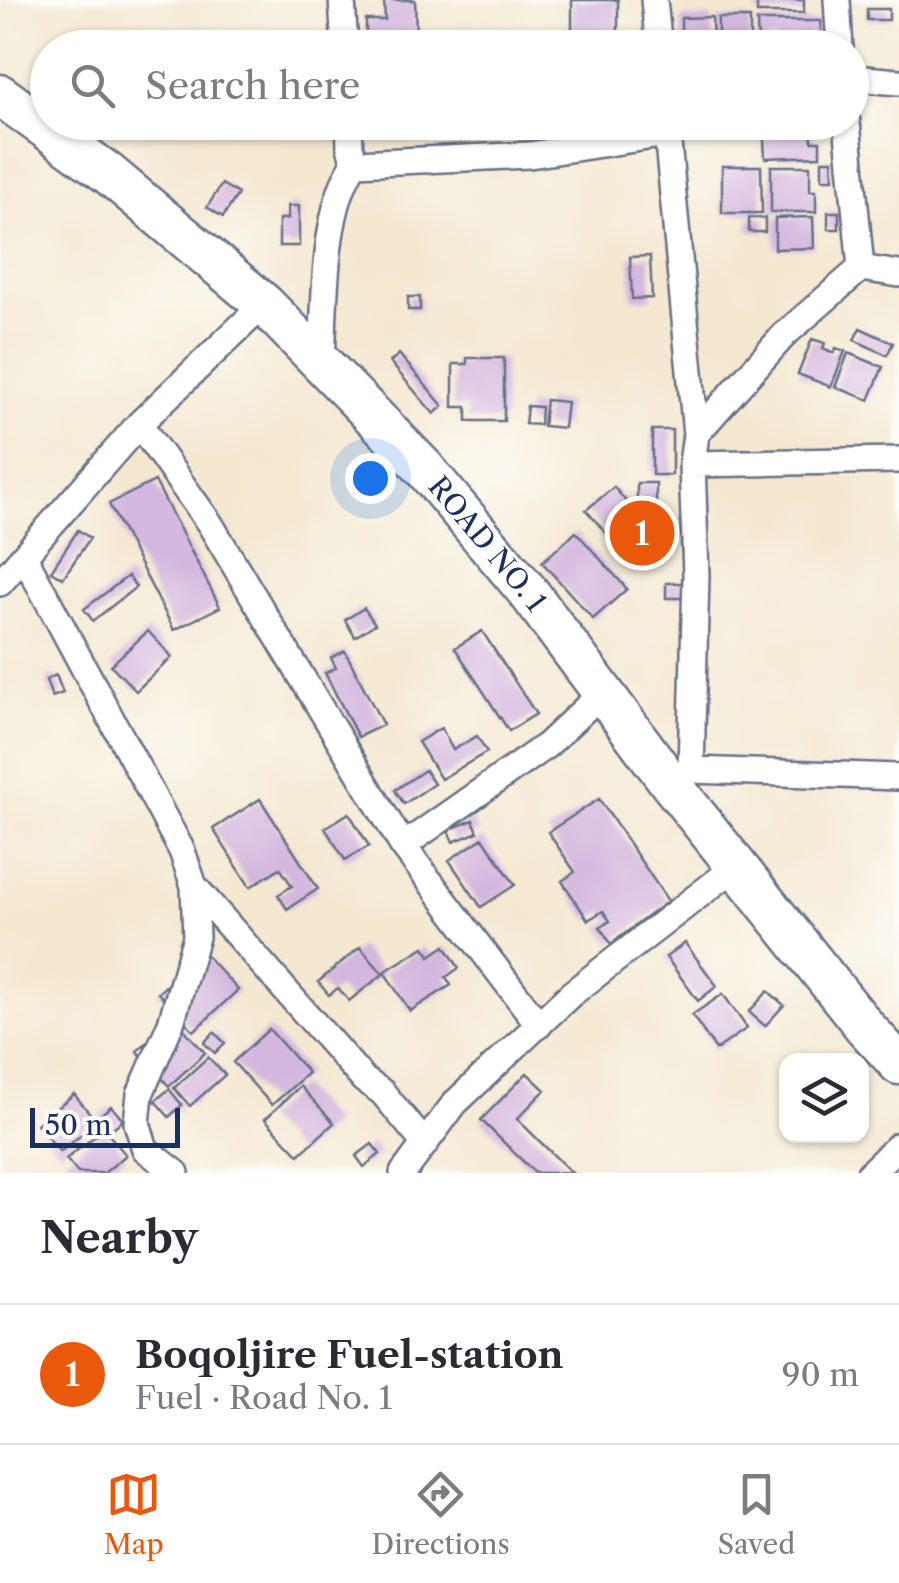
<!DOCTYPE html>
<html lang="en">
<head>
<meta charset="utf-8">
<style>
	body { margin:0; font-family:"Libre Caslon Text",serif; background:#f7f7f7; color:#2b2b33 }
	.controls { position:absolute; right:30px; bottom:30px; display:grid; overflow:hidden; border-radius:20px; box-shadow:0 2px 8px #0004 }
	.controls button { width:90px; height:90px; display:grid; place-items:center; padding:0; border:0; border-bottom:2px solid #e1e1e2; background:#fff; color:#2b2b33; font:50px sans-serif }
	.scale { position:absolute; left:30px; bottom:25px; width:150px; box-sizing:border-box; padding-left:10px; border:5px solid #1b2f5e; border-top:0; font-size:28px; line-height:35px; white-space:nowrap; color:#1b2f5e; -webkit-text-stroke:8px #fdfcf7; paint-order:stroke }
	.you { position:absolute; left:370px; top:478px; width:35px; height:35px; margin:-25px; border:8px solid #fff; border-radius:50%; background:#1a73e8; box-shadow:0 0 0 15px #1a73e833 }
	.badge { display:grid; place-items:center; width:65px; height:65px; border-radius:50%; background:#ea580c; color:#fff; font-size:32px; font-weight:700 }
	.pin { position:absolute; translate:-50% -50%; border:5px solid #fff; box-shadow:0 2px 10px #0006 }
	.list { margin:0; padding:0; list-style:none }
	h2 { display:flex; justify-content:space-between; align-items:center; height:130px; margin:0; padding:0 40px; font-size:42px }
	h2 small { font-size:32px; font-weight:400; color:#7c7c81 }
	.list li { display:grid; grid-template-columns:65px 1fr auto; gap:30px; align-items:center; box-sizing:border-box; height:140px; padding:0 40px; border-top:2px solid #e1e1e2 }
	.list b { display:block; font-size:38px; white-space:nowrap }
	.list p { margin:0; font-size:32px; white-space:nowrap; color:#7c7c81 }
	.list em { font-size:32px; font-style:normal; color:#7c7c81 }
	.icon { flex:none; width:55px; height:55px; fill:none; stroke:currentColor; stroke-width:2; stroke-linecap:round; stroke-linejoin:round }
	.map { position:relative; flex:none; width:899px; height:1173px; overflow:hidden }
	.search { position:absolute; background:#fff; box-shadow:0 2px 8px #0004; left:30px; right:30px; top:30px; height:110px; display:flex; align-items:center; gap:25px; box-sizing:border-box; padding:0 35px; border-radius:55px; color:#7c7c81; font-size:38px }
	.sheet { height:270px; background:#fff }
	nav { display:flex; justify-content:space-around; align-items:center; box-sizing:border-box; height:140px; border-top:2px solid #e1e1e2; background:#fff; font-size:28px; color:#7c7c81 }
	nav a { display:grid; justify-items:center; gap:5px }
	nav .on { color:#ea580c }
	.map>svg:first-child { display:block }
</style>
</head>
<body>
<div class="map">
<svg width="899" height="1173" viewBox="0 0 899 1173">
	<rect width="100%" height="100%" fill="#fdfcf7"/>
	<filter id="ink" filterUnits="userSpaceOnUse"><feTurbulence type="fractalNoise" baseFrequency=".01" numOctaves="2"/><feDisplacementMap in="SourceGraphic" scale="20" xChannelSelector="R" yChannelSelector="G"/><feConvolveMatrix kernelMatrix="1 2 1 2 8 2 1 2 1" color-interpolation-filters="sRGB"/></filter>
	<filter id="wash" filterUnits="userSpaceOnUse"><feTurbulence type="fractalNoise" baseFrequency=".0048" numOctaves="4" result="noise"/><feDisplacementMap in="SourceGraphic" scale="40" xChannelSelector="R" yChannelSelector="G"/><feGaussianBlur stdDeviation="2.25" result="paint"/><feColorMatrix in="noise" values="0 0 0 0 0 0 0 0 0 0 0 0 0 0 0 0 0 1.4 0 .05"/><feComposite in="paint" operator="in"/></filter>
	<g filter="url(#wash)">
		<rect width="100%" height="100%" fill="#f4e8d1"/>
		<g id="blocks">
			<!-- building -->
			<path fill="#d4b7df" d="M384 0H415L416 37 366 38V20H385Z
				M572 0H618V40H572Z
				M757 0H804V13H757Z
				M867 9H889V20H867Z
				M712 17 713 48H699V42H681V18Z
				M718 18H750V46L718 48Z
				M757 21H821V45H811V39H803V48H777V39H766V46H758Z
				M763 122H811L812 141H820V156L765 158Z
				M822 160H832L833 179H822Z
				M722 166H761L762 213H722Z
				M771 166H810V191H816V212H771Z
				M222 184 238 194 223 217 207 207Z
				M288 206H299V246H279V219H288Z
				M828 212H839V229H828Z
				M813 217 814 248 775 249V218Z
				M749 218H765V232H749Z
				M650 256 652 298 632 299 630 257Z
				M408 297H420V310H408Z
				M860 328 893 343 887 355 854 340Z
				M812 339 825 343 823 348 834 353 836 348 845 351 831 387 798 374Z
				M848 353 883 367 869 400 835 387Z
				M399 354 443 406 434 414 390 362Z
				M467 358H504V421H467V407H453V364H467Z
				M546 400 567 402 564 428 543 426Z
				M527 406 541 407 540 425 525 424Z
				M652 430H672V475H652Z
				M155 481 220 607 174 630 109 504Z
				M637 483H656V507H637Z
				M614 487 656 537 629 560 586 510Z
				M78 530 90 538 63 578 51 571Z
				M576 532 627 589 593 619 542 562Z
				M128 576 136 587 93 621 84 609Z
				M666 583H683V598H666Z
				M364 608 375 624 355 637 345 620Z
				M148 631 172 657 136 691 111 665Z
				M482 631 536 714 509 731 455 648Z
				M345 651 383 725 358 737 325 673 336 668 331 658Z
				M56 675 63 693 52 697 46 680Z
				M441 728 453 750 477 736 487 752 441 779 418 742Z
				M425 770 434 784 404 804 395 790Z
				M260 799 318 889 287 909 278 895 292 886 280 868 250 887 213 829Z
				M599 799 668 901 611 944 600 927 610 921 603 911 588 920 562 881 575 872 548 832Z
				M349 813 369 846 345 860 325 828Z
				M473 820 478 832 453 842 448 830Z
				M483 838 515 885 481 907 449 860Z
				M685 943 717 986 698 1001 666 957Z
				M445 946 459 968 446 977 451 985 410 1011 384 972 424 947 430 956Z
				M360 947 383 974 349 1001 338 988 329 995 318 982Z
				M203 952 238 990 194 1031 158 993Z
				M768 991 784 1005 765 1026 749 1012Z
				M723 994 747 1028 716 1050 692 1015Z
				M174 1018 205 1053 169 1086 137 1051Z
				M269 1029 308 1073 272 1105 233 1062Z
				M214 1032 225 1043 215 1053 204 1043Z
				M208 1057 225 1075 190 1106 174 1088Z
				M527 1073 545 1090 517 1119 572 1173H535L481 1120Z
				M300 1086 334 1123 299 1155 265 1119Z
				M169 1089 182 1105 169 1117 155 1101Z
				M74 1094 97 1122 60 1152 37 1124Z
				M111 1106 123 1120 109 1131 98 1117Z
				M104 1129 126 1155 104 1173H78L66 1159Z
				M372 1144 380 1154 364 1167 356 1156Z"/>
		</g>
	</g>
	<g filter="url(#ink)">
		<use href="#blocks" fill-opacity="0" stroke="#677086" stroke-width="2.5"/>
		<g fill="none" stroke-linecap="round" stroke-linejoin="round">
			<!-- minor casing -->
			<g stroke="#677086" stroke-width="30">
				<path id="minor" d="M342 0 345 48
					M654 0 659 48
					M837 0 840 48
					M852 78 899 82
					M349 122 350 147 355 163
					M666 122 696 434
					M355 163 530 155 667 134
					M861 268 899 274
					M322 364C325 307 322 210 355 163
					M139 424 210 524 403 846 539 1025
					M692 464 899 460
					M24 556 182 851 194 886 196 937 171 1023 140 1094 137 1123 145 1149 176 1173
					M0 583 139 424 264 304
					M691 770 899 777
					M671 784 691 770 696 575 692 464 696 434 785 334 861 268 847 122
					M403 846 547 745 603 692
					M194 886 364 1080 382 1092 425 1144
					M403 1173 455 1103 571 994 738 865
					M870 1173 899 1145"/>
			</g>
			<!-- trunk casing -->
			<g stroke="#677086" stroke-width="45">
				<g id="trunk">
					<path id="s1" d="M0 95 109 174 264 304 423 467 529 593 671 784 865 1027 899 1064"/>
				</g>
			</g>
			<!-- minor -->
			<use href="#minor" stroke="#fff" stroke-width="25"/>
			<!-- trunk -->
			<use href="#trunk" stroke="#fff" stroke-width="40"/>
		</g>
	</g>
	<g text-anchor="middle" stroke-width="8" stroke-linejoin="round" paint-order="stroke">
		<!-- street labels -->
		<g font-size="28" fill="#1b2f5e" stroke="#fdfcf7">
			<text dy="10" stroke="none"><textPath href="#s1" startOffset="665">ROAD NO. 1</textPath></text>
		</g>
	</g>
</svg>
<div class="controls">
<button><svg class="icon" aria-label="layers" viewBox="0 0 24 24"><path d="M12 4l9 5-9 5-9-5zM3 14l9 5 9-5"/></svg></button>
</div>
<div class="scale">50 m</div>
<div class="you"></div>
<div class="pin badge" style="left:642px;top:533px">1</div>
<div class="search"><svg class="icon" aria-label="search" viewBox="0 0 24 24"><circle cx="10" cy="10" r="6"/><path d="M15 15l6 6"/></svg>Search here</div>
</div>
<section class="sheet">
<h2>Nearby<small></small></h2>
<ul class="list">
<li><span class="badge">1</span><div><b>Boqoljire Fuel-station</b><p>Fuel · Road No. 1</p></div><em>90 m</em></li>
</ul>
</section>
<nav>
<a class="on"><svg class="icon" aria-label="map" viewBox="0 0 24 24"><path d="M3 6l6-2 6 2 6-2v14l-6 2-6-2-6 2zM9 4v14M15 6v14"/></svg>Map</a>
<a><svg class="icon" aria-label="directions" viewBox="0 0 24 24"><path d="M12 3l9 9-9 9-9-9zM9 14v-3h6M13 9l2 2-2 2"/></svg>Directions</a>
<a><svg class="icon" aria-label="saved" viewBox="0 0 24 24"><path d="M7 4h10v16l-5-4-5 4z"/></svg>Saved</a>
</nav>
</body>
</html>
